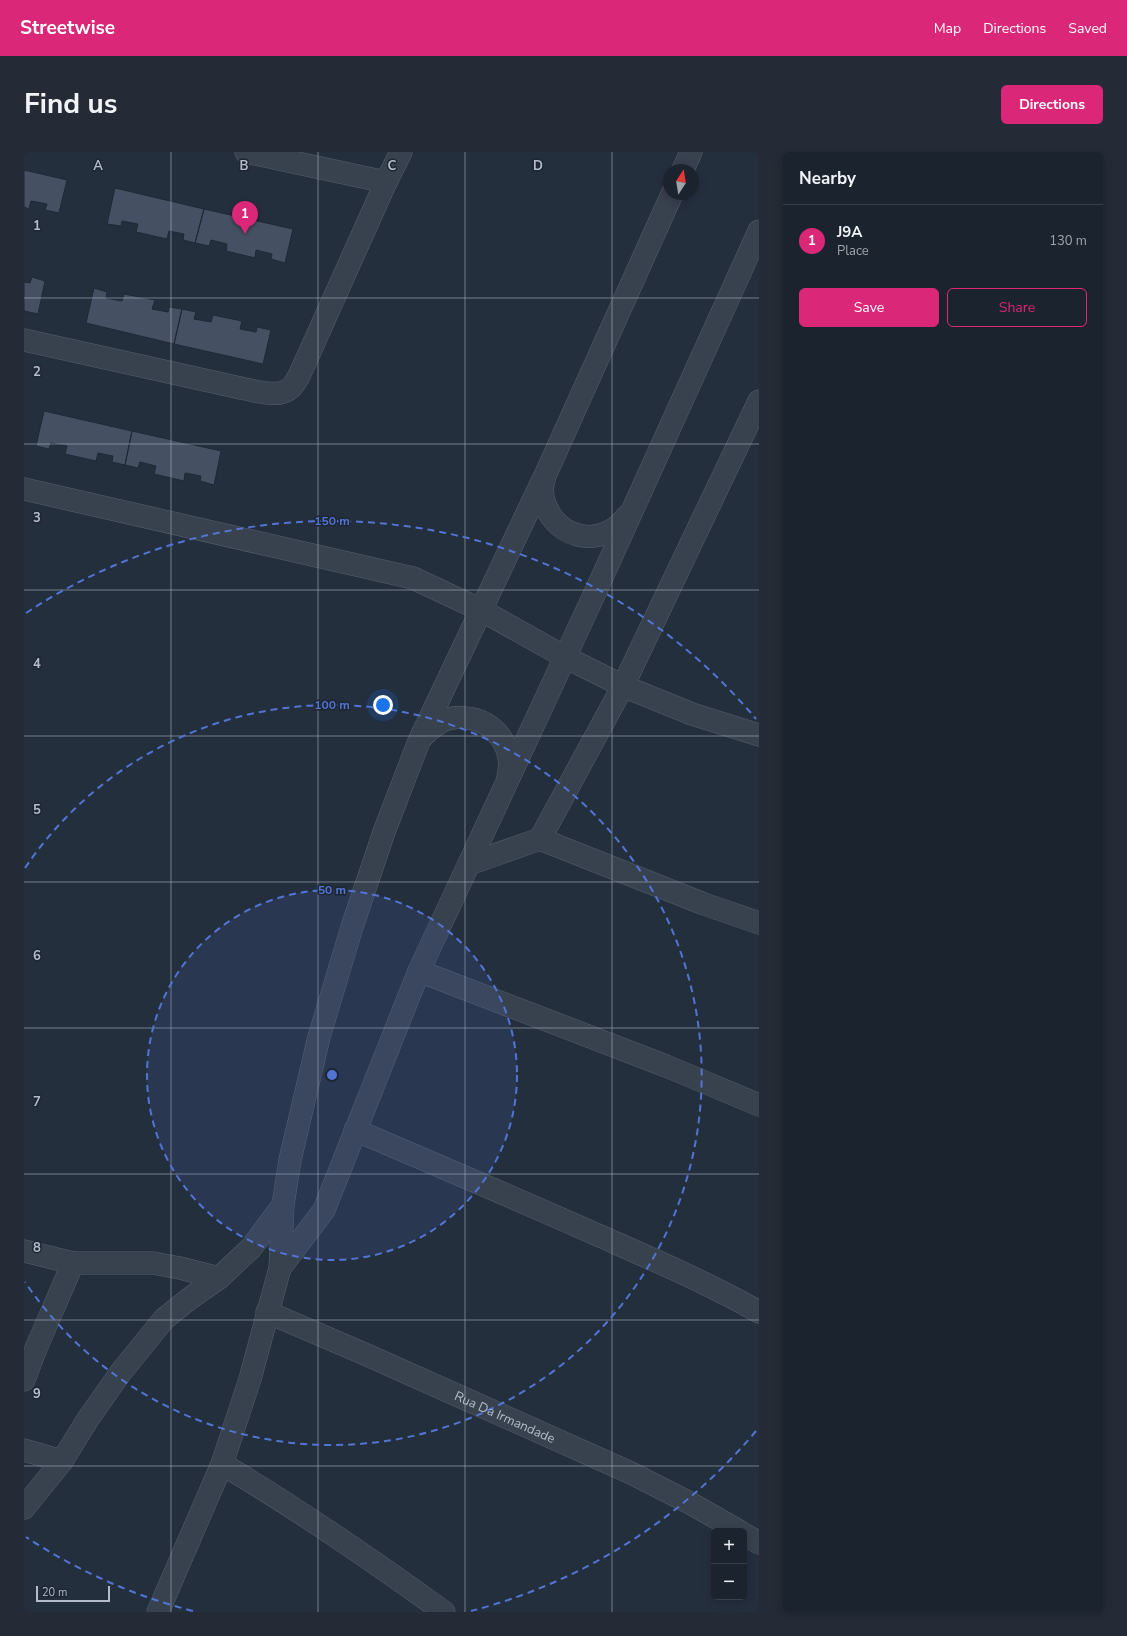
<!DOCTYPE html>
<html lang="en">
<head>
<meta charset="utf-8">
<style>
	body { margin:0; font-family:"Nunito Sans",sans-serif; background:#242b36; color:#f1f3f6 }
	.controls { position:absolute; right:12px; bottom:12px; display:grid; overflow:hidden; border-radius:6px; box-shadow:0 2px 10px #0003 }
	.controls button { width:36px; height:36px; display:grid; place-items:center; padding:0; border:0; border-bottom:1px solid #39404a; background:#1b232e; color:#f1f3f6; font:20px sans-serif }
	.compass { position:absolute; left:639px; top:12px; width:36px; height:36px; border-radius:50%; background:#1b232e; box-shadow:0 2px 10px #0003; rotate:12deg }
	.scale { position:absolute; left:12px; bottom:10px; width:74px; box-sizing:border-box; padding-left:4px; border:2px solid #b4bcc9; border-top:0; font-size:11px; line-height:14px; white-space:nowrap; color:#b4bcc9; -webkit-text-stroke:3px #1d2633; paint-order:stroke }
	.you { position:absolute; left:359px; top:553px; width:14px; height:14px; margin:-10px; border:3px solid #fff; border-radius:50%; background:#1a73e8; box-shadow:0 0 0 6px #1a73e833 }
	.badge { display:grid; place-items:center; width:26px; height:26px; border-radius:50%; background:#db2777; color:#fff; font-size:13px; font-weight:700 }
	.pin { position:absolute; translate:-50% -33px; filter:drop-shadow(0 1px 2px #0008) }
	.pin::after { content:''; position:absolute; top:21px; width:14px; height:12px; background:inherit; clip-path:polygon(0 0,100% 0,50% 100%) }
	.list { margin:0; padding:0; list-style:none }
	h2 { display:flex; justify-content:space-between; align-items:center; height:52px; margin:0; padding:0 16px; font-size:17px }
	h2 small { font-size:13px; font-weight:400; color:#a0a4aa }
	.list li { display:grid; grid-template-columns:26px 1fr auto; gap:12px; align-items:center; box-sizing:border-box; height:72px; padding:0 16px; border-top:1px solid #39404a }
	.list b { display:block; font-size:15px; white-space:nowrap }
	.list p { margin:0; font-size:13px; white-space:nowrap; color:#a0a4aa }
	.list em { font-size:13px; font-style:normal; color:#a0a4aa }
	.actions { display:flex; gap:8px; padding:12px 16px }
	.actions a { flex:1; padding:9px 0; border:1px solid #db2777; border-radius:6px; text-align:center; font-size:14px; color:#db2777 }
	.actions .main { background:#db2777; color:#fff }
	.map { position:relative; flex:none; width:735px; height:1460px; overflow:hidden; border-radius:6px }
	header { display:flex; align-items:center; gap:24px; box-sizing:border-box; height:56px; padding:0 20px; background:#db2777; color:#fff }
	header strong { font-size:19px }
	nav { display:flex; gap:22px; margin-inline-start:auto; font-size:14px }
	.intro { display:flex; align-items:center; justify-content:space-between; box-sizing:border-box; height:96px; padding:0 24px }
	h1 { margin:0; font-size:28px }
	.button { padding:10px 18px; border-radius:6px; background:#db2777; color:#fff; font-size:14px; font-weight:700 }
	main { display:flex; gap:24px; padding:0 24px }
	aside { flex:1; background:#1b232e; border-radius:6px; box-shadow:0 2px 10px #0003 }
	.map>svg:first-child { display:block }
</style>
</head>
<body>
<header>
<strong>Streetwise</strong>
<nav><a>Map</a><a>Directions</a><a>Saved</a></nav>
</header>
<div class="intro"><h1>Find us</h1><a class="button">Directions</a></div>
<main>
<div class="map">
<svg width="735" height="1460" viewBox="0 0 735 1460">
	<rect width="100%" height="100%" fill="#242f3e"/>
	<!-- building -->
	<path fill="#455162" stroke="#1f2835" d="M0 18 43 28 35 61 21 58 23 52 7 49 5 57 0 55Z
		M91 36 180 57 171 91 159 88 160 82 145 79 143 87 112 80 114 72 98 69 97 74 83 72Z
		M180 57 269 77 261 111 247 107 248 102 232 98 231 106 202 99 203 92 187 88 185 94 171 91Z
		M8 125 21 129 14 162 0 159V130L6 131Z
		M70 136 83 140 82 146 98 149 100 142 131 148 128 157 144 160 145 155 158 157 150 192 62 171Z
		M158 157 172 160 170 167 187 170 189 163 218 169 216 177 232 180 233 175 247 178 239 212 150 192Z
		M20 259 108 279 101 313 88 310 89 304 74 301 72 309 41 302 43 294 27 291 25 297 12 294Z
		M108 279 197 299 190 333 176 329 177 324 161 321 160 329 130 322 132 314 116 310 114 316 101 313Z"/>
	<g fill="none" stroke-linecap="round" stroke-linejoin="round">
		<!-- minor casing -->
		<g stroke="#565f6c" stroke-width="23">
			<g id="minor">
				<path d="M222 0 362 30"/>
				<path d="M659 18 667 0"/>
				<path d="M0 188 221 237C233 239 254 246 265 237 270 234 272 228 275 224L362 30 377 0"/>
				<path d="M520 328C518 335 518 344 521 352 534 389 580 396 603 364"/>
				<path d="M0 337 389 426 457 458 541 505 599 534 668 562 735 583"/>
				<path d="M398 585C404 579 410 574 417 570 424 566 434 565 442 566 471 568 491 596 484 625"/>
				<path d="M516 687 680 752 735 771"/>
				<path d="M445 712 516 687 599 534 735 249"/>
				<path d="M395 819 642 914 735 953"/>
				<path d="M331 978C413 1013 495 1048 576 1084 630 1108 684 1131 735 1160"/>
				<path d="M0 1099 49 1111"/>
				<path d="M256 1116 300 1058 395 819 570 443 735 79"/>
				<path id="s1" d="M243 1160 343 1203 607 1321 666 1351 715 1379"/>
				<path d="M0 1228 13 1194 49 1111H129L156 1116 195 1126"/>
				<path d="M0 1298 38 1309"/>
				<path d="M198 1312C274 1357 348 1408 420 1460"/>
				<path d="M0 1356 38 1309 64 1267 97 1220 140 1167 165 1147 195 1126 227 1096 259 1053"/>
				<path d="M720 1382 735 1391"/>
				<path d="M134 1460 198 1312 226 1227 256 1116 259 1053 266 1008 295 885 328 775 360 680 395 589 524 317 648 42"/>
			</g>
		</g>
		<!-- minor -->
		<use href="#minor" stroke="#38414e" stroke-width="22"/>
	</g>
	<!-- grid -->
	<path fill="none" stroke="#b4bcc9" stroke-width="1" stroke-opacity="0.55" d="M147 0V1460M294 0V1460M441 0V1460M588 0V1460M0 146H735M0 292H735M0 438H735M0 584H735M0 730H735M0 876H735M0 1022H735M0 1168H735M0 1314H735"/>
	<!-- distance rings -->
	<circle cx="308" cy="923" r="185" fill="#5274d3" fill-opacity=".12"/>
	<g fill="none" stroke="#5274d3" stroke-width="2" stroke-dasharray="7 5">
		<circle cx="308" cy="923" r="185"/>
		<path d="M1 716A370 370 0 1 1 1 1130"/>
		<path d="M732 1279A554 554 0 0 1 447 1459M169 1459A554 554 0 0 1 2 1385M2 461A554 554 0 0 1 732 567"/>
	</g>
	<g text-anchor="middle" stroke-width="3" stroke-linejoin="round" paint-order="stroke">
		<!-- street labels -->
		<g font-size="13" fill="#b4bcc9" stroke="#1d2633">
			<text dy="5" stroke="none"><textPath href="#s1" startOffset="260">Rua Da Irmandade</textPath></text>
		</g>
	</g>
	<g font-size="13" text-anchor="middle" font-weight="bold" fill="#b4bcc9" stroke="#1d2633" stroke-width="3" stroke-linejoin="round" paint-order="stroke">
		<text x="74" y="18">A</text>
		<text x="220" y="18">B</text>
		<text x="368" y="18">C</text>
		<text x="514" y="18">D</text>
		<text x="13" y="78">1</text>
		<text x="13" y="224">2</text>
		<text x="13" y="370">3</text>
		<text x="13" y="516">4</text>
		<text x="13" y="662">5</text>
		<text x="13" y="808">6</text>
		<text x="13" y="954">7</text>
		<text x="13" y="1100">8</text>
		<text x="13" y="1246">9</text>
	</g>
	<circle cx="308" cy="923" r="6" fill="#5274d3" stroke="#1d2633" stroke-width="2"/>
	<g font-size="12" text-anchor="middle" font-weight="bold" fill="#5274d3" stroke="#1d2633" stroke-width="3" stroke-linejoin="round" paint-order="stroke">
		<text x="308" y="373">150 m</text>
		<text x="308" y="557">100 m</text>
		<text x="308" y="742">50 m</text>
	</g>
</svg>
<div class="controls">
<button>+</button>
<button>−</button>
</div>
<svg class="compass" viewBox="-18 -18 36 36"><path d="M0-13l5 13h-10z" fill="#e53935"/><path d="M0 13l5-13h-10z" fill="#a0a4aa"/></svg>
<div class="scale">20 m</div>
<div class="you"></div>
<div class="pin badge" style="left:221px;top:82px">1</div>
</div>
<aside>
<h2>Nearby<small></small></h2>
<ul class="list">
<li><span class="badge">1</span><div><b>J9A</b><p>Place</p></div><em>130 m</em></li>
</ul>
<div class="actions"><a class="main">Save</a><a>Share</a></div>
</aside>
</main>
</body>
</html>
